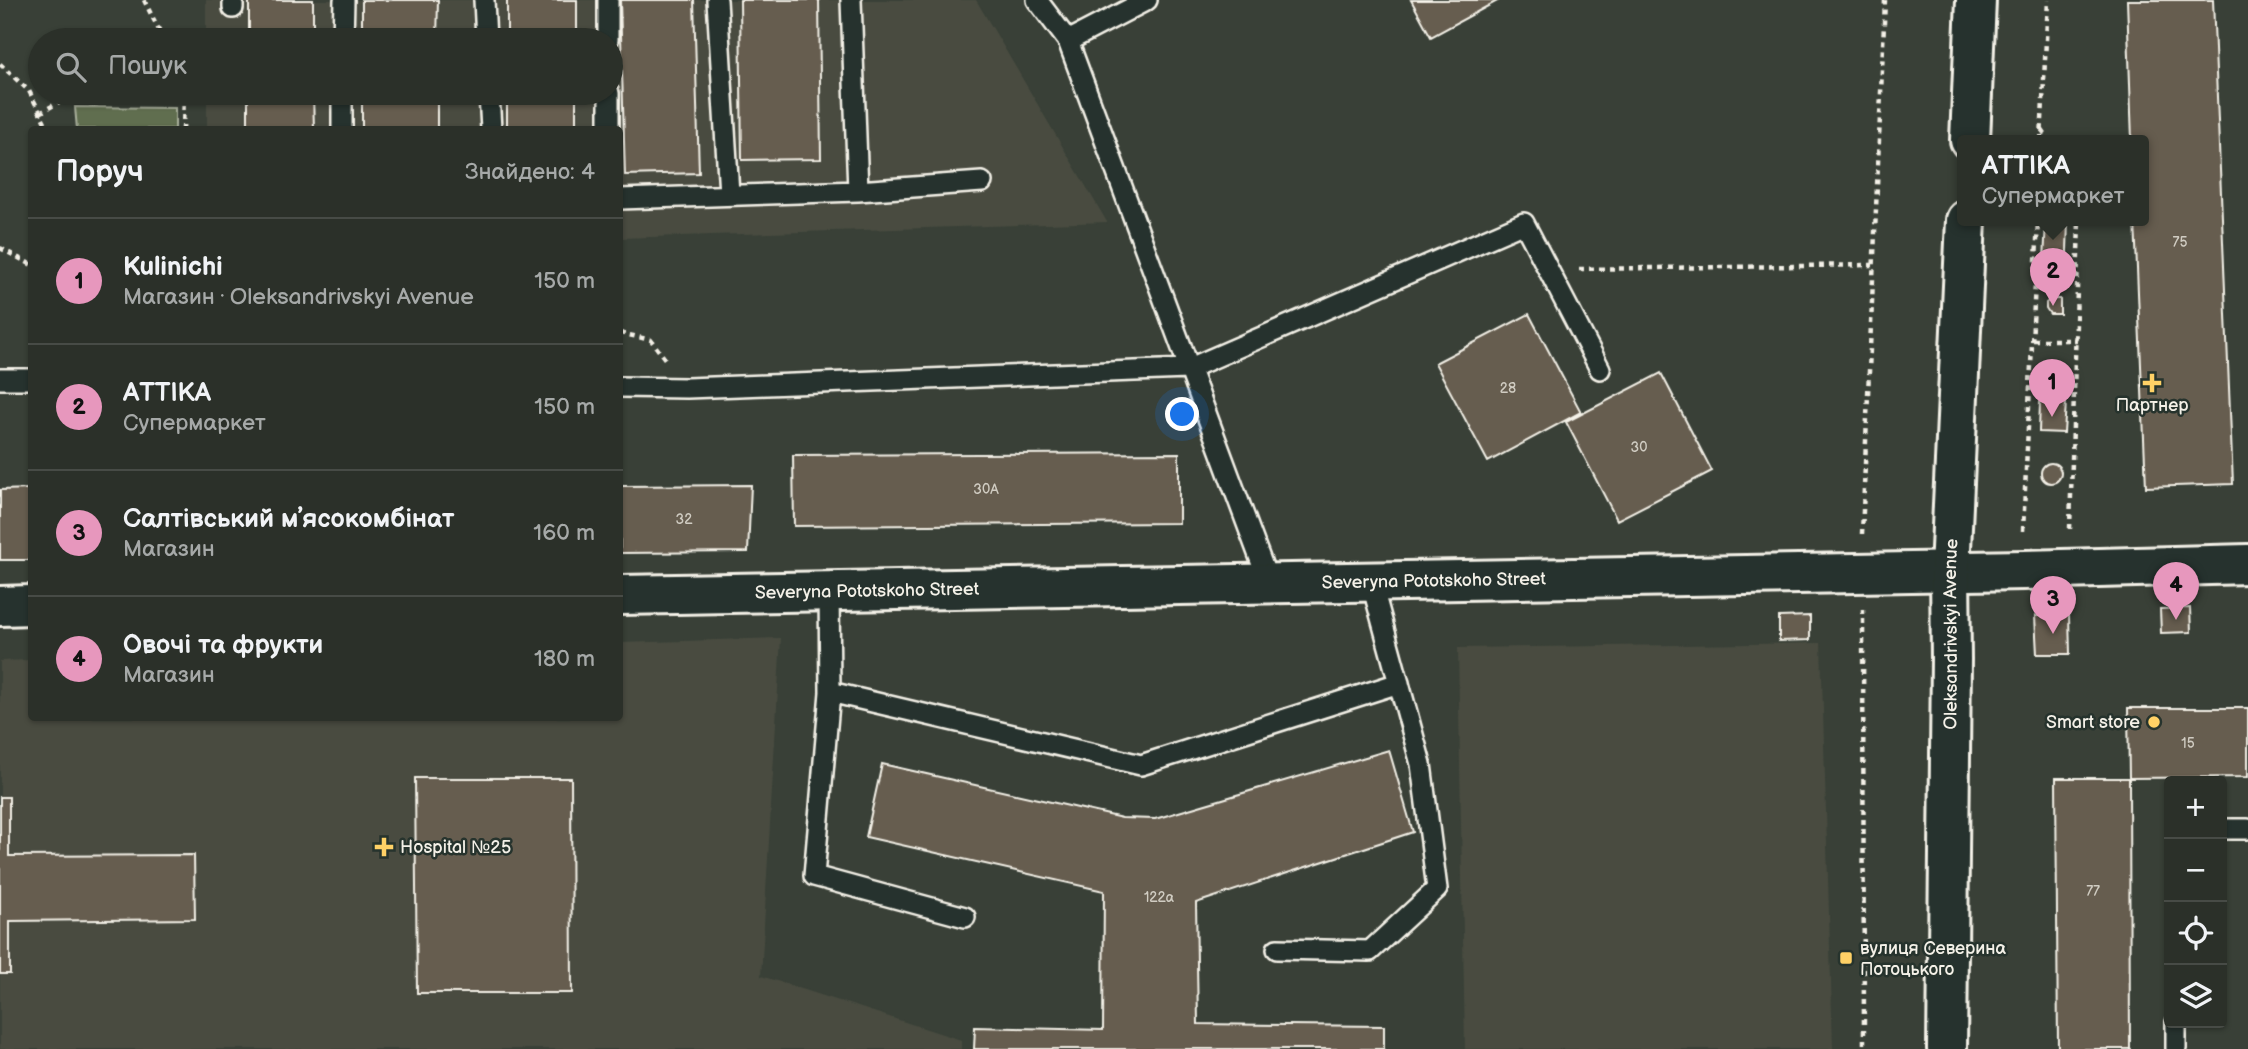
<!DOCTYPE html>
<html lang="uk">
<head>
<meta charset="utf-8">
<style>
	body { margin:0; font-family:"Balsamiq Sans",sans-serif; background:#333831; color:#f1f3f6 }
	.controls { position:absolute; right:21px; bottom:21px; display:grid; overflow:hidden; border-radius:7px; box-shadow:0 2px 5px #0004 }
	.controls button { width:63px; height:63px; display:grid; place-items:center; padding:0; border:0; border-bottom:2px solid #474b46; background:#2b3029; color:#f1f3f6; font:35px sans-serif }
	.you { position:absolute; left:1183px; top:415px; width:24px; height:24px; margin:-18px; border:5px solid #fff; border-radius:50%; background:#1a73e8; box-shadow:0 0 0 10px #1a73e833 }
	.badge { display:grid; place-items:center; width:46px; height:46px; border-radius:50%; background:#e797bd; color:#111; font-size:23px; font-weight:700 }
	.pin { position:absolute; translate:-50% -58px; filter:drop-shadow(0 2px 4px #0008) }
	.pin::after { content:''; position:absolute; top:37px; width:24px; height:21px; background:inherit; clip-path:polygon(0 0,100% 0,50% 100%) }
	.popup { position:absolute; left:1957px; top:135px; width:192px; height:91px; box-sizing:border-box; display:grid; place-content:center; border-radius:7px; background:#2b3029; filter:drop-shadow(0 2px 5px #0005); font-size:23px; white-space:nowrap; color:#a6a9a8 }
	.popup b { font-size:26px; color:#f1f3f6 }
	.popup::after { content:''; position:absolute; left:50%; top:100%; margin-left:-14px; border:14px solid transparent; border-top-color:#2b3029 }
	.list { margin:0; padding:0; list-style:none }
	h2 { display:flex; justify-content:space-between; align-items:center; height:91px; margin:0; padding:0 28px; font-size:30px }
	h2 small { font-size:23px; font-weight:400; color:#a6a9a8 }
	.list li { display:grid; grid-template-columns:46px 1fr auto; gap:21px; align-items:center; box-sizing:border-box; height:126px; padding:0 28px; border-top:2px solid #474b46 }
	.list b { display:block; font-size:26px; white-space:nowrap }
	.list p { margin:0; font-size:23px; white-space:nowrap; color:#a6a9a8 }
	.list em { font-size:23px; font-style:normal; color:#a6a9a8 }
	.icon { flex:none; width:38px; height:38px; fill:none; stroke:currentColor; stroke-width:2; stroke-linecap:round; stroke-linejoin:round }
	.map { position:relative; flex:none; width:2248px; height:1049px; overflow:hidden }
	.search { position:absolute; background:#2b3029; box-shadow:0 2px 5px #0004; left:28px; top:28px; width:595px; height:77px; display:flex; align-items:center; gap:18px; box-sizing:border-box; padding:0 24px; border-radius:38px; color:#a6a9a8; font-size:26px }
	.panel { position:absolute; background:#2b3029; box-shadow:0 2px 5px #0004; left:28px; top:126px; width:595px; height:595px; border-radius:7px }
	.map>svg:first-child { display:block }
</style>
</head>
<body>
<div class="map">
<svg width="2248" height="1049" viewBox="0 0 2248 1049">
	<rect width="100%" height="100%" fill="#394037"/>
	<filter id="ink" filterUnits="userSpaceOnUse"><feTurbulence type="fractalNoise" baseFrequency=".0143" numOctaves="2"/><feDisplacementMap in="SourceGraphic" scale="14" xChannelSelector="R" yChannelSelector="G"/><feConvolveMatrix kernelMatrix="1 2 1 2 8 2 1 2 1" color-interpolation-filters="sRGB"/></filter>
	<g filter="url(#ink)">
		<!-- built -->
		<path fill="#494c41" d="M206 0H976L1107 222 620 238V130L207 129V93H611V40H206Z
			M781 638 761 976 961 1040V1049H0V661L31 660 32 718H620V643Z
			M1821 643 1833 1049H1465L1458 648Z"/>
		<!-- green -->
		<path fill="#616e50" stroke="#aab09c" stroke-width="2" d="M75 107 175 108V129H77Z"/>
		<!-- building -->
		<path fill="#665d4f" stroke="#f4f1e8" stroke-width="2" d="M249 0H313V40H249Z
			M362 0H438L437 40H362Z
			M507 0H577V40H507Z
			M620 0H694L699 173 625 175Z
			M740 0H819L821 159 742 160Z
			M1411 0H1499L1431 37Z
			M2127 0H2213L2233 484 2146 487 2135 220H2144V140H2132Z
			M248 93H313L314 130H248Z
			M362 93H437V130H362Z
			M507 93H576V130H507Z
			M2046 220H2068L2066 282H2043Z
			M2051 299H2060V314H2050L2046 308V303Z
			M1529 314 1581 412 1488 462 1435 363Z
			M1661 373 1712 471 1617 520 1566 422Z
			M2040 402H2066L2064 433 2039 432Z
			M1179 453V523L794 526 793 455Z
			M2041 473a10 10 0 1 1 20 0a10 10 0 1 1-20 0Z
			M751 485 748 552 620 553V486Z
			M32 489V560H0V490Z
			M2190 608 2191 632 2161 633 2160 609Z
			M2069 615 2070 654H2037L2035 616Z
			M1810 616V640L1779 641V617Z
			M2128 708H2248V777L2129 778Z
			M1389 750 1413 832 1196 903 1198 1024 1384 1026V1049H974L975 1027 1103 1030 1104 891 866 837 882 764 1122 818 1155 819Z
			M415 778H571L572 993H417Z
			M2056 778H2129L2130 1049H2058Z
			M0 797H9V856L194 855 195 919 10 921V974H0Z"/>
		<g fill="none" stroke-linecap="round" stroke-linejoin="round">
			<!-- lane casing -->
			<g stroke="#f4f1e8" stroke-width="24">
				<path id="lane" d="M484 0 486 40
					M608 0V40
					M717 0 729 194
					M851 0 858 191
					M1037 0 1068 41 1269 583
					M233 8V0
					M343 40 344 0
					M1068 41 1147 0
					M489 93 491 130
					M609 93V130
					M342 130V93
					M620 199 858 191 982 182
					M0 379H32
					M620 387 687 388 1188 369 1524 223 1600 369
					M829 591 830 692 1141 765 1399 683
					M830 692 814 876 965 917
					M2222 829H2248
					M1277 949 1370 951 1437 889 1421 764 1371 581
					M2176 1023V1049"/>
			</g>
			<!-- secondary casing -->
			<g stroke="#f4f1e8" stroke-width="44">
				<g id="secondary">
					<path d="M1970 140 1976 0"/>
					<path id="s1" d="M620 595 2024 570 2248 564"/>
					<path d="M0 606 32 605"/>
					<path id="s2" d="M1947 1049 1951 659 1950 571 1966 220"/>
				</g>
			</g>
			<!-- path -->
			<path stroke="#f4f1e8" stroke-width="4.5" stroke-dasharray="5 5" stroke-linecap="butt" d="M144 0 164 40
				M0 64 29 91 49 130
				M40 113 75 93
				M183 130 184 93
				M2042 130 2049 140
				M2041 140 2048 0
				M0 248 32 265
				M1579 269 1873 265
				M620 333 651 340 665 359
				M2033 340H2077
				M2070 529 2079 220
				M2023 531 2038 220
				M1862 534 1885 0
				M1863 609 1864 1049"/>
			<!-- lane -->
			<use href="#lane" stroke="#26332d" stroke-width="19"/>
			<!-- secondary -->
			<use href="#secondary" stroke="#26332d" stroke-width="38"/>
		</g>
	</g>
	<!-- markers -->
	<g fill="#ffd166" stroke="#26332d" stroke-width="2.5">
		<path d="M2148.5 372.5h7v7h7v7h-7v7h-7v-7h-7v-7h7z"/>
		<circle cx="2154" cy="722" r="7"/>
		<path d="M380.5 836.5h7v7h7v7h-7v7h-7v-7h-7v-7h7z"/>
		<rect x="1839" y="951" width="14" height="14" rx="3.5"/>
	</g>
	<g text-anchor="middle" stroke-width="5" stroke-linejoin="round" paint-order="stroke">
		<!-- number labels -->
		<g font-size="14" fill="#d0ccc2">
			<text x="2180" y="247">75</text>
			<text x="1508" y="393">28</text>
			<text x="1639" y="452">30</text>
			<text x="986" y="494">30А</text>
			<text x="684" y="524">32</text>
			<text x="2188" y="748">15</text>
			<text x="2093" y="896">77</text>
			<text x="1159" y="902">122а</text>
		</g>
		<!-- poi labels -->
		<g font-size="18" fill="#f4f1e8" stroke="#26332d" text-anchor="start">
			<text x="2152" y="411" text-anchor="middle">Партнер</text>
			<text x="2140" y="728" text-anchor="end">Smart store</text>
			<text x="400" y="853">Hospital №25</text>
			<text x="1860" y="954">вулиця Северина<tspan x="1860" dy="21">Потоцького</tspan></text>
		</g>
		<!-- street labels -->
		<g font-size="18" fill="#f4f1e8" stroke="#26332d">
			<text dy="6" stroke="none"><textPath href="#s1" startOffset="814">Severyna Pototskoho Street</textPath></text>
			<text dy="6" stroke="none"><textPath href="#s1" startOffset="247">Severyna Pototskoho Street</textPath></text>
			<text dy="6" stroke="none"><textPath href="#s2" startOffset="415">Oleksandrivskyi Avenue</textPath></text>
		</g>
	</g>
</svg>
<div class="controls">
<button>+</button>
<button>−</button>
<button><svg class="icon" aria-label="locate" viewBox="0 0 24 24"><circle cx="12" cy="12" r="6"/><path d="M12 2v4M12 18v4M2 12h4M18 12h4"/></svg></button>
<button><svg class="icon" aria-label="layers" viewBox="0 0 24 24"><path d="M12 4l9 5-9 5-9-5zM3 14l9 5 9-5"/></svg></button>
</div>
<div class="you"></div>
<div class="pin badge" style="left:2052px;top:417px">1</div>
<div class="pin badge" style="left:2053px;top:306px">2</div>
<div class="popup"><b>АТТІКА</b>Супермаркет</div>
<div class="pin badge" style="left:2053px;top:634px">3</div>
<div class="pin badge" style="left:2176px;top:620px">4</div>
<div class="search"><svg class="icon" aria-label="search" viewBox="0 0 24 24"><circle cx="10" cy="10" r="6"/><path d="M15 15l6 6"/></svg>Пошук</div>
<section class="panel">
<h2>Поруч<small>Знайдено: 4</small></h2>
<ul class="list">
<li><span class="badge">1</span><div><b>Kulinichi</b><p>Магазин · Oleksandrivskyi Avenue</p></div><em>150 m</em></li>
<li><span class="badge">2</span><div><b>АТТІКА</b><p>Супермаркет</p></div><em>150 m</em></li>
<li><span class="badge">3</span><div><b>Салтівський мʼясокомбінат</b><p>Магазин</p></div><em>160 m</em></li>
<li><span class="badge">4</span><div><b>Овочі та фрукти</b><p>Магазин</p></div><em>180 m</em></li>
</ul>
</section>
</div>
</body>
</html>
